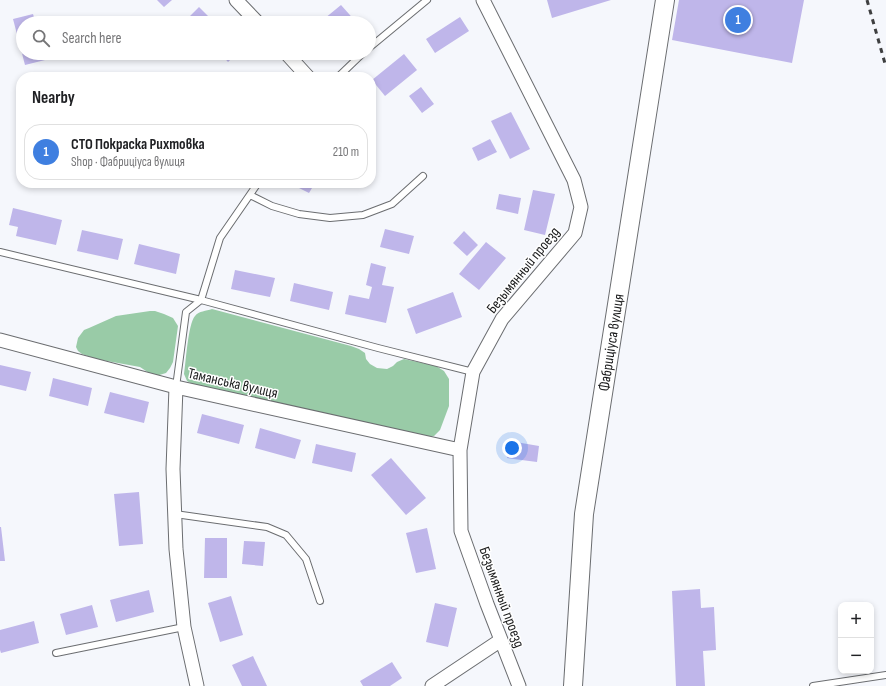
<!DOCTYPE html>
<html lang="en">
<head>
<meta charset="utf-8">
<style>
	body { margin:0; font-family:"Sofia Sans Condensed",sans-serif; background:#f2f2f2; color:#202124 }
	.controls { position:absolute; right:12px; bottom:12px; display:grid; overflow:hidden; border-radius:8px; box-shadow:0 2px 6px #0003 }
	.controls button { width:36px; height:36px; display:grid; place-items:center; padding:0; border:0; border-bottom:1px solid #e0e0e0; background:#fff; color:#202124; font:20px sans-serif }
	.you { position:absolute; left:512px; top:448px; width:14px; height:14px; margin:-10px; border:3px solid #fff; border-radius:50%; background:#1a73e8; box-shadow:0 0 0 6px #1a73e833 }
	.badge { display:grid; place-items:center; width:26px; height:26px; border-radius:50%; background:#45671e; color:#fff; font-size:13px; font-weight:700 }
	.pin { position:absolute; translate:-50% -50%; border:2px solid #fff; box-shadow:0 1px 4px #0006 }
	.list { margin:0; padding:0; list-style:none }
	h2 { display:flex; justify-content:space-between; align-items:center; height:52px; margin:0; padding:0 16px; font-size:17px }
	h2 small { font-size:13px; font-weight:400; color:#757577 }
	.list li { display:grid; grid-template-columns:26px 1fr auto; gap:12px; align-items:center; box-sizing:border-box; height:56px; margin:0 8px 8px; padding:0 8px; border:1px solid #e0e0e0; border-radius:16px }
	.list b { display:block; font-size:15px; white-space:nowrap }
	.list p { margin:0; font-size:13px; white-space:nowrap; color:#757577 }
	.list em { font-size:13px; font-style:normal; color:#757577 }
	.icon { flex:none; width:22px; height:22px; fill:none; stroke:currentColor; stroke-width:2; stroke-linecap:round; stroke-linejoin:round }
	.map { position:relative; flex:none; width:886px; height:686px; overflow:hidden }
	.search { position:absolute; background:#fff; box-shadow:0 2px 6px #0003; left:16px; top:16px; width:360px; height:44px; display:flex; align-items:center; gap:10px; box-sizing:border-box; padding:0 14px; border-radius:22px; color:#757577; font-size:15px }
	.panel { position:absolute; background:#fff; box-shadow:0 2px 6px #0003; left:16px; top:72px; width:360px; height:116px; border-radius:16px }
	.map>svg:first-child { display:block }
</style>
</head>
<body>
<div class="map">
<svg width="886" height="686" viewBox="0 0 886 686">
	<rect width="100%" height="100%" fill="#f5f7fc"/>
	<!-- forest -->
	<path fill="#99cba7" d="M212 309 351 346 359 349 365 353 366 359 370 364 377 368 387 369 393 366 397 362 404 359 436 366 444 371 449 379V406L440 430 434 436 426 437 196 386 187 381 184 374C186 362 188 324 195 316 199 311 206 311 212 309Z
		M150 311H155L164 314 173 318 178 326 173 362 170 368 166 373 156 376 152 375 140 367 96 359 82 354 78 351 76 347 78 338 84 330 89 328 116 316Z"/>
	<!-- building -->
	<path fill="#bfb6ea" d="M157 0H172L164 7Z
		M547 0H611L552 18Z
		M679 0H804L792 63 672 40Z
		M341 5 357 23H319Z
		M199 7 215 23H187L185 21Z
		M33 14 36 23H23V53H43L45 60 25 65 13 19Z
		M460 17 469 31 435 53 426 39Z
		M220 53H237L228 62Z
		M404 54 417 70 385 96 372 80Z
		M421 87 434 104 422 113 409 96Z
		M511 112 530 149 510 159 491 121Z
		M490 139 497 152 478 161 472 148Z
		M289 183H315L309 193Z
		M533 190 555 194 545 235 524 230Z
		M499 194 521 198 518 214 496 209Z
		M13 208 62 220 56 245 16 236 18 227 9 225Z
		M385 229 414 236 409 254 380 247Z
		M82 230 123 239 118 260 77 251Z
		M464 231 478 245 467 256 453 243Z
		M486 242 506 258 479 290 459 274Z
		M139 244 180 254 176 274 134 264Z
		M371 263 386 267 382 285 394 287 386 323 345 314 349 295 369 299 372 287 366 285Z
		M235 270 275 278 270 297 231 289Z
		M294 283 333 292 329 310 290 301Z
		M453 292 462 317 416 334 407 309Z
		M0 365 31 372 26 391 0 385Z
		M53 378 92 388 88 406 49 396Z
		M110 392 149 402 144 423 104 413Z
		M202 414 244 425 239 444 197 433Z
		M260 428 301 440 295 459 255 448Z
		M510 441 539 446 537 462 507 458Z
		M316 444 356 453 352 472 312 463Z
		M391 458 426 498 406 515 371 475Z
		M139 492 143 544 119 546 114 494Z
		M0 527H1L5 561H0Z
		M427 528 436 569 416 573 406 533Z
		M205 538H227V578H204Z
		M244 541 265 542 263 566 242 564Z
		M700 589 701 608 714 607 716 650 703 651 705 686H676L672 591Z
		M149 590 154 612 116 622 110 600Z
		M231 596 243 635 220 642 208 603Z
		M435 603 457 608 448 647 426 642Z
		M92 605 98 627 66 635 60 614Z
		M34 621 39 643 1 653 0 650V630Z
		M253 656 267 686H242L232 665Z
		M392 662 402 678 390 686H363L360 681Z"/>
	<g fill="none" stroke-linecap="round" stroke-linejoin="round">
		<!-- lane casing -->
		<g stroke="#6b6d70" stroke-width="8">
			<path id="lane" d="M369 48 427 0
				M338 77 363 53
				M250 195 272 206 299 214 330 218 363 215 392 204 423 176
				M0 252 201 300 378 348 473 372
				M176 387 186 312 201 300 220 238 258 183
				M175 514 267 527 286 535 306 559 320 601
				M56 653 184 627
				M813 686 886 675"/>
		</g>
		<!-- street casing -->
		<g stroke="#6b6d70" stroke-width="15">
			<path id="street" d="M236 0 258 23
				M483 0 574 180 581 207 575 233 502 319 473 372 460 450 461 531 487 604 519 686
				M286 53 308 77
				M0 340 176 387 460 450
				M176 387 173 469 176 549 184 627 197 686
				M432 686 501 640"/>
		</g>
		<!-- secondary casing -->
		<g stroke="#6b6d70" stroke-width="20">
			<g id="secondary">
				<path id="s1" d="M573 686 584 514 665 0"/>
			</g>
		</g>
		<!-- lane -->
		<use href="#lane" stroke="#fff" stroke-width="6"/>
		<!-- street -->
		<use href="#street" stroke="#fff" stroke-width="13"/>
		<!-- secondary -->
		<use href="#secondary" stroke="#fff" stroke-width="18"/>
		<!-- rail -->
		<path stroke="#3e3f40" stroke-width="3" stroke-dasharray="5 5" stroke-linecap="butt" d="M867 0 886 67"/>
	</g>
	<g text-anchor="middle" stroke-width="3" stroke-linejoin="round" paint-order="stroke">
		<!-- street labels -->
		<g font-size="15" fill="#1a1b1c" stroke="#fff">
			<text transform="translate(523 270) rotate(-51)" y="5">Безымянный проезд</text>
			<text dy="5" stroke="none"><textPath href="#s1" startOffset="346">Фабриціуса вулиця</textPath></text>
			<text transform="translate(233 383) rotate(13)" y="5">Таманська вулиця</text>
			<text transform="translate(502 597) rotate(70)" y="5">Безымянный проезд</text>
		</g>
	</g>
</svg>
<div class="controls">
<button>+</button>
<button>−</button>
</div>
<div class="you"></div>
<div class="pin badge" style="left:738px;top:20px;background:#3f7fe0">1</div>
<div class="search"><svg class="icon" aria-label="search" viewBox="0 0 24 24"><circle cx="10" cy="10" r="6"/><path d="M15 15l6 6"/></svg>Search here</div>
<section class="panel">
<h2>Nearby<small></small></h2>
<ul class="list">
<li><span class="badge" style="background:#3f7fe0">1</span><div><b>СТО Покраска Рихтовка</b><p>Shop · Фабриціуса вулиця</p></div><em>210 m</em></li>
</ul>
</section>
</div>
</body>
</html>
